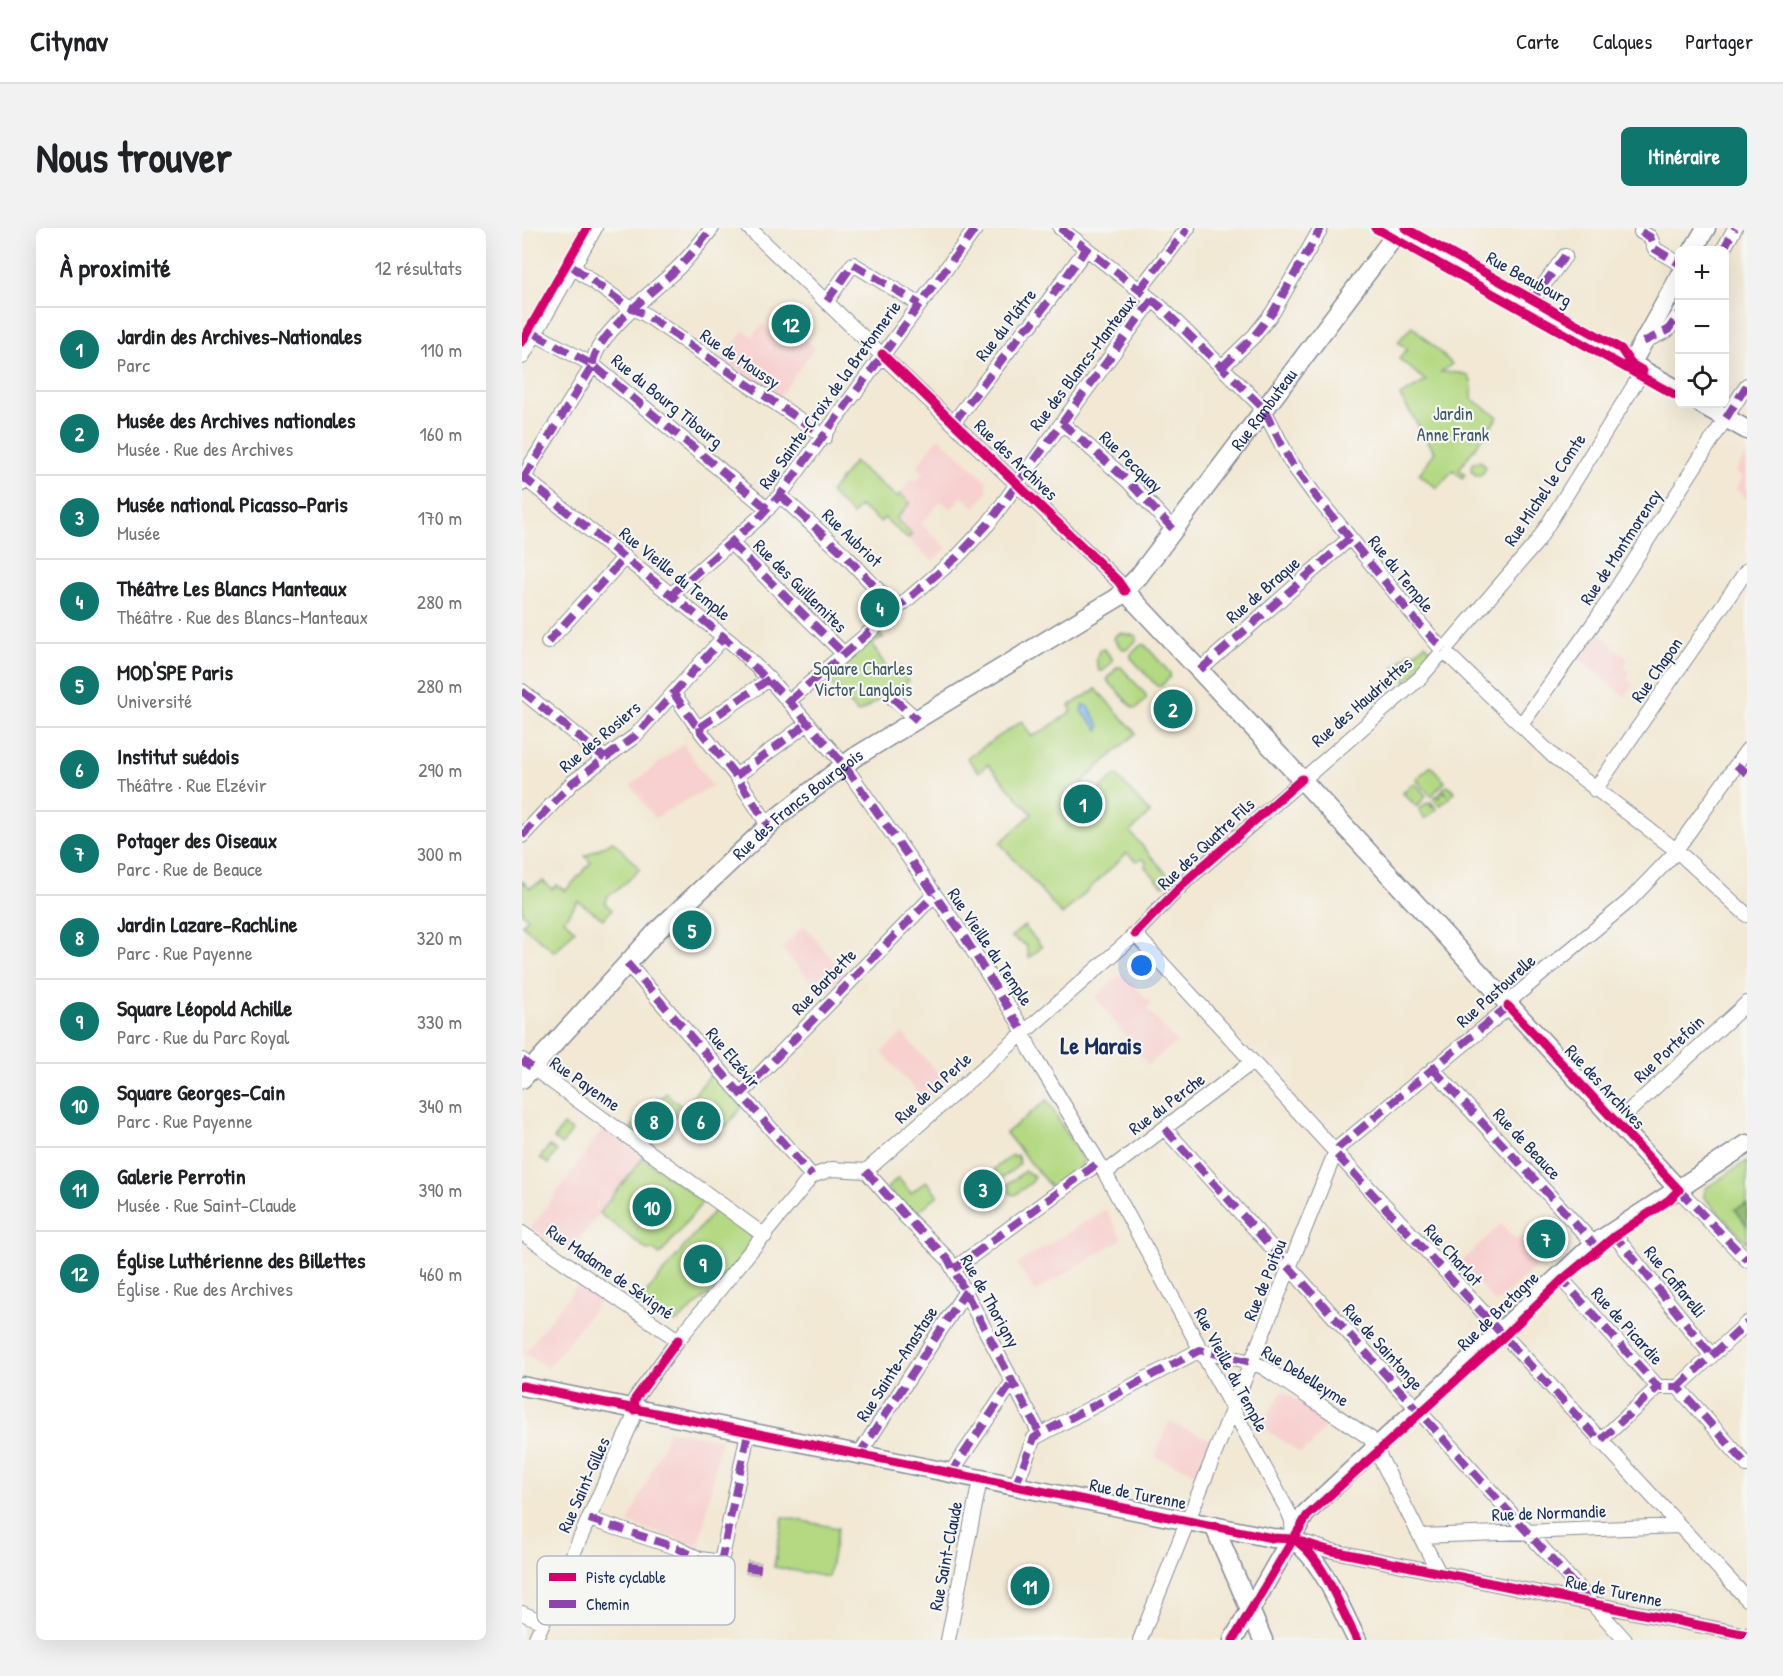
<!DOCTYPE html>
<html lang="fr">
<head>
<meta charset="utf-8">
<style>
	body { margin:0; font-family:"Patrick Hand",sans-serif; background:#f2f2f2; color:#202124 }
	.controls { position:absolute; right:18px; top:18px; display:grid; overflow:hidden; border-radius:9px; box-shadow:0 6px 24px #0002 }
	.controls button { width:54px; height:54px; display:grid; place-items:center; padding:0; border:0; border-bottom:2px solid #e0e0e0; background:#fff; color:#202124; font:30px sans-serif }
	.you { position:absolute; left:620px; top:738px; width:21px; height:21px; margin:-15px; border:4px solid #fff; border-radius:50%; background:#1a73e8; box-shadow:0 0 0 9px #1a73e833 }
	.badge { display:grid; place-items:center; width:39px; height:39px; border-radius:50%; background:#0f766e; color:#fff; font-size:20px; font-weight:700 }
	.pin { position:absolute; translate:-50% -50%; border:3px solid #fff; box-shadow:0 2px 6px #0006 }
	.list { margin:0; padding:0; list-style:none }
	h2 { display:flex; justify-content:space-between; align-items:center; height:78px; margin:0; padding:0 24px; font-size:26px }
	h2 small { font-size:20px; font-weight:400; color:#757577 }
	.list li { display:grid; grid-template-columns:39px 1fr auto; gap:18px; align-items:center; box-sizing:border-box; height:84px; padding:0 24px; border-top:2px solid #e0e0e0 }
	.list b { display:block; font-size:22px; white-space:nowrap }
	.list p { margin:0; font-size:20px; white-space:nowrap; color:#757577 }
	.list em { font-size:20px; font-style:normal; color:#757577 }
	.icon { flex:none; width:33px; height:33px; fill:none; stroke:currentColor; stroke-width:2; stroke-linecap:round; stroke-linejoin:round }
	.map { position:relative; flex:none; width:1225px; height:1412px; overflow:hidden; border-radius:9px }
	header { display:flex; align-items:center; gap:36px; box-sizing:border-box; height:84px; padding:0 30px; background:#fff; border-bottom:2px solid #e0e0e0 }
	header strong { font-size:28px }
	nav { display:flex; gap:33px; margin-inline-start:auto; font-size:21px }
	.intro { display:flex; align-items:center; justify-content:space-between; box-sizing:border-box; height:144px; padding:0 36px }
	h1 { margin:0; font-size:42px }
	.button { padding:15px 27px; border-radius:9px; background:#0f766e; color:#fff; font-size:21px; font-weight:700 }
	main { display:flex; gap:36px; padding:0 36px }
	aside { flex:1; background:#fff; border-radius:9px; box-shadow:0 6px 24px #0002 }
	.map>svg:first-child { display:block }
</style>
</head>
<body>
<header>
<strong>Citynav</strong>
<nav><a>Carte</a><a>Calques</a><a>Partager</a></nav>
</header>
<div class="intro"><h1>Nous trouver</h1><a class="button">Itinéraire</a></div>
<main>
<aside>
<h2>À proximité<small>12 résultats</small></h2>
<ul class="list">
<li><span class="badge">1</span><div><b>Jardin des Archives-Nationales</b><p>Parc</p></div><em>110 m</em></li>
<li><span class="badge">2</span><div><b>Musée des Archives nationales</b><p>Musée · Rue des Archives</p></div><em>160 m</em></li>
<li><span class="badge">3</span><div><b>Musée national Picasso-Paris</b><p>Musée</p></div><em>170 m</em></li>
<li><span class="badge">4</span><div><b>Théâtre Les Blancs Manteaux</b><p>Théâtre · Rue des Blancs-Manteaux</p></div><em>280 m</em></li>
<li><span class="badge">5</span><div><b>MOD'SPE Paris</b><p>Université</p></div><em>280 m</em></li>
<li><span class="badge">6</span><div><b>Institut suédois</b><p>Théâtre · Rue Elzévir</p></div><em>290 m</em></li>
<li><span class="badge">7</span><div><b>Potager des Oiseaux</b><p>Parc · Rue de Beauce</p></div><em>300 m</em></li>
<li><span class="badge">8</span><div><b>Jardin Lazare-Rachline</b><p>Parc · Rue Payenne</p></div><em>320 m</em></li>
<li><span class="badge">9</span><div><b>Square Léopold Achille</b><p>Parc · Rue du Parc Royal</p></div><em>330 m</em></li>
<li><span class="badge">10</span><div><b>Square Georges-Cain</b><p>Parc · Rue Payenne</p></div><em>340 m</em></li>
<li><span class="badge">11</span><div><b>Galerie Perrotin</b><p>Musée · Rue Saint-Claude</p></div><em>390 m</em></li>
<li><span class="badge">12</span><div><b>Église Luthérienne des Billettes</b><p>Église · Rue des Archives</p></div><em>460 m</em></li>
</ul>
</aside>
<div class="map">
<svg width="1225" height="1412" viewBox="0 0 1225 1412">
	<rect width="100%" height="100%" fill="#f6f6f2"/>
	<filter id="ink" filterUnits="userSpaceOnUse"><feTurbulence type="fractalNoise" baseFrequency=".0167" numOctaves="2"/><feDisplacementMap in="SourceGraphic" scale="12" xChannelSelector="R" yChannelSelector="G"/><feConvolveMatrix kernelMatrix="1 2 1 2 8 2 1 2 1" color-interpolation-filters="sRGB"/></filter>
	<filter id="wash" filterUnits="userSpaceOnUse"><feTurbulence type="fractalNoise" baseFrequency=".008" numOctaves="4" result="noise"/><feDisplacementMap in="SourceGraphic" scale="24" xChannelSelector="R" yChannelSelector="G"/><feGaussianBlur stdDeviation="1.35" result="paint"/><feColorMatrix in="noise" values="0 0 0 0 0 0 0 0 0 0 0 0 0 0 0 0 0 1.4 0 .05"/><feComposite in="paint" operator="in"/></filter>
	<g filter="url(#wash)">
		<rect width="100%" height="100%" fill="#f2e8d3"/>
		<!-- built -->
		<path fill="#f7d0cf" d="M239 96 252 104 251 111 257 117H265L269 111 275 116 279 110 293 119 256 171 200 131 222 102 231 109Z
			M417 209 465 253V265L453 279 440 268 429 281 419 273 399 296 425 320 411 333 386 311 390 306 374 292 388 275 378 266 389 250 394 253 402 244 395 239Z
			M1225 226V271L1214 261 1221 249 1213 244Z
			M1074 401 1106 431 1101 439 1107 443 1105 451 1112 457 1103 469 1056 429Z
			M161 516 190 558 132 590 109 557Z
			M282 697 323 747 302 768 260 721Z
			M601 745 629 776 625 781 655 814 626 837 573 769Z
			M380 805 424 854 403 873 360 824Z
			M81 901 121 930 46 1025 9 1000Z
			M584 981 600 1011 513 1064 495 1036Z
			M979 996 993 1011 1001 1010 1007 1016 1003 1020 1016 1037 974 1075 947 1045 939 1053 929 1043Z
			M58 1054 81 1069 25 1141 3 1124Z
			M761 1163 806 1194 787 1221 785 1219 778 1225 745 1202 736 1206 734 1203Z
			M647 1194 690 1212 677 1246 633 1229Z
			M146 1202 199 1212 177 1319 106 1295 144 1211Z"/>
		<!-- green -->
		<path fill="#b4d982" stroke="#688470" stroke-width="1.5" d="M890 98 930 136 919 144C944 145 952 142 950 171L976 189 937 241 943 246 940 250 931 242 915 260 897 246 913 224 878 168 904 153 877 131 885 121 876 114Z
			M949 240a7 7 0 1 1 14 0a7 7 0 1 1-14 0Z
			M332 234 375 269 378 266 388 275 374 291 390 306 386 311 362 290 358 294 338 278 331 287 308 265Z
			M356 404 361 410 350 416 367 444 378 439 386 453 336 485 305 452 335 421Z
			M598 405 614 408 615 412 605 421H601L592 411 593 408Z
			M903 416 912 426 884 454 871 440 889 423 892 426Z
			M619 417H623L648 445V449L639 458H635L609 430V426Z
			M578 421H582L590 430V434L581 443H577L574 431Z
			M595 439H599L624 467V471L615 480H611L585 452Z
			M574 461 614 505 560 554 572 567 594 547 628 585 608 604 649 651 641 658 623 639 624 633 620 631 614 633 605 625 540 687 478 615 510 586 466 536 457 544 445 530 500 493 509 508 518 505 550 483 547 478Z
			M909 538 923 554 909 568 894 551Z
			M890 556H894L904 568 895 579 881 565Z
			M926 557 933 564 918 578 911 570 914 567 917 570 919 563 924 565 921 561Z
			M908 573 915 581 903 591 897 582 905 575 910 578Z
			M91 613 118 641 93 664 85 668 83 675 90 682 81 691 56 673 42 692 53 702 33 724 0 697 6 690 0 685V653L8 660 21 653 30 661 35 657 43 663 69 635 63 628Z
			M502 698 520 719 507 730 504 717 489 709Z
			M191 844 221 878 195 909 190 905 185 911 160 891 166 884 161 880Z
			M144 865 158 877 153 883 155 886 130 916 108 901 136 869 139 871Z
			M525 872 561 933 559 940 531 962 484 905Z
			M41 897 50 903 40 917 32 911Z
			M27 918 35 923 26 936 18 930Z
			M490 927 492 929 495 927 498 936 479 951 476 950 472 941Z
			M121 930 178 971H183L138 1027 130 1021 127 1023 77 985Z
			M1225 933V1015L1182 969 1183 961Z
			M503 943 512 948 511 953 493 967 489 966 485 957Z
			M376 950 389 965 404 953 416 967 391 988 365 960Z
			M195 979 196 984 229 1007 230 1015 198 1056 155 1094 147 1095 117 1074Z
			M1034 992 1044 1004 1013 1032 1003 1020Z
			M261 1289 316 1300 306 1349 252 1339Z"/>
		<!-- forest -->
		<path fill="#8fb970" stroke="#557467" stroke-width="1.5" d="M1225 976V998L1213 981Z"/>
		<!-- water -->
		<path fill="#7db9ef" stroke="#4c74a6" stroke-width="1.5" d="M561 477 567 479 578 498 577 502 559 483Z"/>
	</g>
	<g filter="url(#ink)">
		<g fill="none" stroke-linecap="round" stroke-linejoin="round">
			<!-- street-tunnel -->
			<path stroke="#c7c3bc" stroke-width="14" stroke-dasharray="14 7" stroke-linecap="butt" d="M224 1339 239 1341"/>
			<!-- street casing -->
			<g stroke="#868c98" stroke-width="16">
				<path id="street" d="M227 0 596 353 603 363
					M538 0 639 79 741 180 768 233 792 266 916 417 1032 529 1154 622 1225 687
					M1119 4 1128 9 1133 21 1158 36
					M1201 22 1213 0
					M51 39 105 78 121 85 303 209
					M618 61 666 0
					M305 73 331 36 397 76
					M1006 78 1043 28
					M13 106 71 137 246 281
					M1121 114 1146 102 1158 85
					M0 129 73 0
					M71 137C70 109 136 60 157 39 169 27 180 13 190 0
					M700 139 732 108 751 84 799 0
					M432 194 504 100 509 97 564 21
					M540 195 606 253 651 301
					M0 248 211 416 247 451 322 537 441 707 497 795 508 821 583 945 766 1283 770 1293 771 1311 806 1322 1225 1407
					M0 256 9 236 71 137
					M258 267 324 328 374 381
					M209 315 322 426
					M150 366 239 288 258 267 454 0
					M26 414 103 329
					M678 442 828 310
					M0 463 83 530
					M152 466 173 496 178 499
					M371 470 395 492
					M267 473 435 329 466 296 630 72
					M999 497 1078 386 1225 157
					M178 499 179 504 214 548 246 597
					M178 499 247 451
					M214 548 286 495
					M1073 562 1225 342
					M0 608 51 554 113 508 202 409
					M613 706 1225 1371
					M105 735 290 948
					M0 832 243 1008
					M911 841 1072 1016
					M219 866 412 667
					M1094 895 1225 775
					M643 901 1103 1412
					M344 943 603 716 664 653 898 450 1015 314 1121 143
					M344 943 383 988 426 1031 518 1206
					M583 945 729 835
					M1157 962 1225 1032
					M1089 1003 1189 1127
					M0 1005 156 1112
					M432 1041 576 935
					M1037 1048 1136 1159H1156L1225 1237
					M1156 1159 1225 1095
					M1078 1213 1136 1159
					M336 1228 444 1063
					M428 1246 491 1153
					M493 1259 512 1210 678 1122 729 1134 741 1139 848 1210 916 1343
					M67 1291 153 1319 178 1331 199 1334 226 1205
					M899 1308 1156 1298
					M0 1385 20 1394
					M13 1412 111 1191 113 1171 156 1112 290 948 310 941 344 943
					M426 1412 458 1252
					M618 1412 813 925 817 919 982 783 992 769 1107 673 1149 629 1225 522"/>
			</g>
			<!-- secondary casing -->
			<g stroke="#868c98" stroke-width="21">
				<g id="secondary">
					<path d="M866 0 1158 163"/>
					<path d="M1171 22 1184 0"/>
					<path d="M1109 136 1158 48"/>
					<path d="M1179 176 1225 202"/>
					<path d="M603 363 771 542 1157 962"/>
					<path id="s1" d="M0 851 135 703 257 588 333 529 565 388 595 370 617 348 875 5"/>
					<path d="M0 1158 750 1310 771 1311"/>
					<path d="M692 1298 741 1412"/>
					<path d="M771 1311C802 1334 817 1378 835 1412"/>
					<path d="M711 1412 783 1286 1072 1016 1225 916"/>
				</g>
			</g>
			<!-- street -->
			<use href="#street" stroke="#fff" stroke-width="14"/>
			<!-- secondary -->
			<use href="#secondary" stroke="#fff" stroke-width="18"/>
			<!-- quiet -->
			<path stroke="#8e44ad" stroke-width="8" stroke-dasharray="15 8" stroke-linecap="butt" d="M538 0 639 79 741 180 768 233 792 266 897 396 922 422
				M1119 4 1128 9 1133 21 1158 36
				M1201 22 1213 0
				M51 39 105 78 121 85 303 209
				M618 61 666 0
				M305 73 331 36 397 76
				M1007 76 1043 28
				M13 106 71 137 246 281
				M1121 114 1146 102 1158 85
				M71 137C70 109 136 60 157 39 169 27 180 13 190 0
				M700 139 732 108 751 84 799 0
				M1204 190 1225 157
				M432 194 504 100 509 97 564 21
				M540 195 606 253 651 301
				M0 248 202 409 267 473 322 537 441 707 501 804
				M2 250 71 137
				M258 267 324 328 374 381
				M209 315 322 426
				M150 366 239 288 258 267 454 0
				M26 414 103 329
				M678 442 828 310
				M0 463 83 530
				M152 466 173 496 178 499
				M371 470 395 492
				M267 473 435 329 466 296 630 72
				M178 499 179 504 214 548 246 597
				M178 499 247 451
				M1214 537 1225 545
				M214 548 286 495
				M0 608 51 554 113 508 202 409
				M105 735 290 948
				M986 778 817 919 813 925 1078 1213 1136 1159
				M0 832 9 839
				M911 841 1072 1016
				M219 866 412 667
				M643 901 1068 1374
				M344 943 383 988 426 1031 518 1206
				M1157 962 1225 1032
				M1091 1005 1189 1127
				M432 1041 576 935
				M1037 1048 1136 1159H1156L1225 1237
				M1156 1159 1225 1095
				M336 1228 444 1063
				M428 1246 491 1153
				M493 1259 512 1210 518 1206 678 1122 729 1134
				M67 1291 153 1319 178 1331 199 1334 226 1205
				M224 1339 239 1341"/>
			<!-- cycleway casing -->
			<g stroke="#f6f6f2" stroke-width="13">
				<path id="cycleway" d="M853 0 1158 170
					M883 0 1099 121 1109 136 1121 143
					M0 114 65 0
					M360 126 596 353 603 363
					M613 706 664 653 780 551
					M0 1158 750 1310 771 1311 806 1322 1225 1407
					M112 1182 113 1171 156 1112
					M777 1315C802 1333 820 1384 835 1412
					M711 1412 785 1288 973 1117 1040 1052 1093 1008 1147 972 1157 962 986 778"/>
			</g>
			<!-- cycleway -->
			<use href="#cycleway" stroke="#d6006c" stroke-width="9"/>
		</g>
	</g>
	<g text-anchor="middle" stroke-width="4.5" stroke-linejoin="round" paint-order="stroke">
		<!-- street labels -->
		<g font-size="18" fill="#1b2f5e" stroke="#f6f6f2">
			<text transform="translate(1007 51) rotate(29)" y="6">Rue Beaubourg</text>
			<text transform="translate(484 97) rotate(-52)" y="6">Rue du Plâtre</text>
			<text transform="translate(218 131) rotate(34)" y="6">Rue de Moussy</text>
			<text transform="translate(561 135) rotate(-53)" y="6">Rue des Blancs-Manteaux</text>
			<text transform="translate(308 167) rotate(-54)" y="6">Rue Sainte-Croix de la Bretonnerie</text>
			<text transform="translate(145 173) rotate(39)" y="6">Rue du Bourg Tibourg</text>
			<text dy="6" stroke="none"><textPath href="#s1" startOffset="1010">Rue Rambuteau</textPath></text>
			<text transform="translate(494 232) rotate(44)" y="6">Rue des Archives</text>
			<text transform="translate(609 234) rotate(44)" y="6">Rue Pecquay</text>
			<text transform="translate(1023 262) rotate(-56)" y="6">Rue Michel le Comte</text>
			<text transform="translate(330 310) rotate(44)" y="6">Rue Aubriot</text>
			<text transform="translate(1099 319) rotate(-57)" y="6">Rue de Montmorency</text>
			<text transform="translate(153 346) rotate(39)" y="6">Rue Vieille du Temple</text>
			<text transform="translate(879 346) rotate(51)" y="6">Rue du Temple</text>
			<text transform="translate(278 358) rotate(45)" y="6">Rue des Guillemites</text>
			<text transform="translate(741 362) rotate(-41)" y="6">Rue de Braque</text>
			<text transform="translate(1135 442) rotate(-55)" y="6">Rue Chapon</text>
			<text transform="translate(840 474) rotate(-41)" y="6">Rue des Haudriettes</text>
			<text transform="translate(78 509) rotate(-40)" y="6">Rue des Rosiers</text>
			<text dy="6" stroke="none"><textPath href="#s1" startOffset="390">Rue des Francs Bourgeois</textPath></text>
			<text transform="translate(684 616) rotate(-43)" y="6">Rue des Quatre Fils</text>
			<text transform="translate(468 719) rotate(56)" y="6">Rue Vieille du Temple</text>
			<text transform="translate(302 754) rotate(-46)" y="6">Rue Barbette</text>
			<text transform="translate(974 763) rotate(-42)" y="6">Rue Pastourelle</text>
			<text transform="translate(1147 821) rotate(-43)" y="6">Rue Portefoin</text>
			<text transform="translate(211 830) rotate(50)" y="6">Rue Elzévir</text>
			<text transform="translate(63 856) rotate(35)" y="6">Rue Payenne</text>
			<text transform="translate(1083 859) rotate(47)" y="6">Rue des Archives</text>
			<text transform="translate(411 860) rotate(-42)" y="6">Rue de la Perle</text>
			<text transform="translate(645 876) rotate(-37)" y="6">Rue du Perche</text>
			<text transform="translate(1005 916) rotate(47)" y="6">Rue de Beauce</text>
			<text transform="translate(931 1027) rotate(48)" y="6">Rue Charlot</text>
			<text transform="translate(88 1044) rotate(35)" y="6">Rue Madame de Sévigné</text>
			<text transform="translate(743 1052) rotate(-68)" y="6">Rue de Poitou</text>
			<text transform="translate(1153 1054) rotate(51)" y="6">Rue Caffarelli</text>
			<text transform="translate(468 1073) rotate(61)" y="6">Rue de Thorigny</text>
			<text transform="translate(976 1083) rotate(-44)" y="6">Rue de Bretagne</text>
			<text transform="translate(1105 1098) rotate(48)" y="6">Rue de Picardie</text>
			<text transform="translate(861 1119) rotate(48)" y="6">Rue de Saintonge</text>
			<text transform="translate(375 1136) rotate(-57)" y="6">Rue Sainte-Anastase</text>
			<text transform="translate(709 1142) rotate(62)" y="6">Rue Vieille du Temple</text>
			<text transform="translate(783 1148) rotate(32)" y="6">Rue Debelleyme</text>
			<text transform="translate(62 1257) rotate(-66)" y="6">Rue Saint-Gilles</text>
			<text transform="translate(616 1266) rotate(11)" y="6">Rue de Turenne</text>
			<text transform="translate(1027 1285) rotate(-2)" y="6">Rue de Normandie</text>
			<text transform="translate(424 1328) rotate(-79)" y="6">Rue Saint-Claude</text>
			<text transform="translate(1092 1363) rotate(12)" y="6">Rue de Turenne</text>
		</g>
		<!-- park labels -->
		<g font-size="18" fill="#415a67" stroke="#f6f6f2">
			<text x="931" y="192">Jardin<tspan x="931" dy="21">Anne Frank</tspan></text>
			<text x="341" y="447">Square Charles<tspan x="341" dy="21">Victor Langlois</tspan></text>
		</g>
		<!-- district labels -->
		<g font-size="24" font-weight="bold" fill="#1b2f5e" stroke="#f6f6f2">
			<text x="579" y="826">Le Marais</text>
		</g>
	</g>
	<!-- legend -->
	<rect x="15" y="1328" width="198" height="69" rx="9" fill="#f6f6f2" stroke="#b4bac6" stroke-width="1.5"/>
	<rect x="27" y="1345" width="27" height="8" fill="#d6006c"/>
	<rect x="27" y="1372" width="27" height="8" fill="#8e44ad"/>
	<g font-size="16" fill="#1b2f5e">
		<text x="64" y="1355">Piste cyclable</text>
		<text x="64" y="1382">Chemin</text>
	</g>
</svg>
<div class="controls">
<button>+</button>
<button>−</button>
<button><svg class="icon" aria-label="locate" viewBox="0 0 24 24"><circle cx="12" cy="12" r="6"/><path d="M12 2v4M12 18v4M2 12h4M18 12h4"/></svg></button>
</div>
<div class="you"></div>
<div class="pin badge" style="left:561px;top:576px">1</div>
<div class="pin badge" style="left:651px;top:481px">2</div>
<div class="pin badge" style="left:461px;top:961px">3</div>
<div class="pin badge" style="left:358px;top:380px">4</div>
<div class="pin badge" style="left:170px;top:702px">5</div>
<div class="pin badge" style="left:179px;top:893px">6</div>
<div class="pin badge" style="left:1024px;top:1011px">7</div>
<div class="pin badge" style="left:132px;top:893px">8</div>
<div class="pin badge" style="left:181px;top:1036px">9</div>
<div class="pin badge" style="left:130px;top:979px">10</div>
<div class="pin badge" style="left:508px;top:1358px">11</div>
<div class="pin badge" style="left:269px;top:96px">12</div>
</div>
</main>
</body>
</html>
